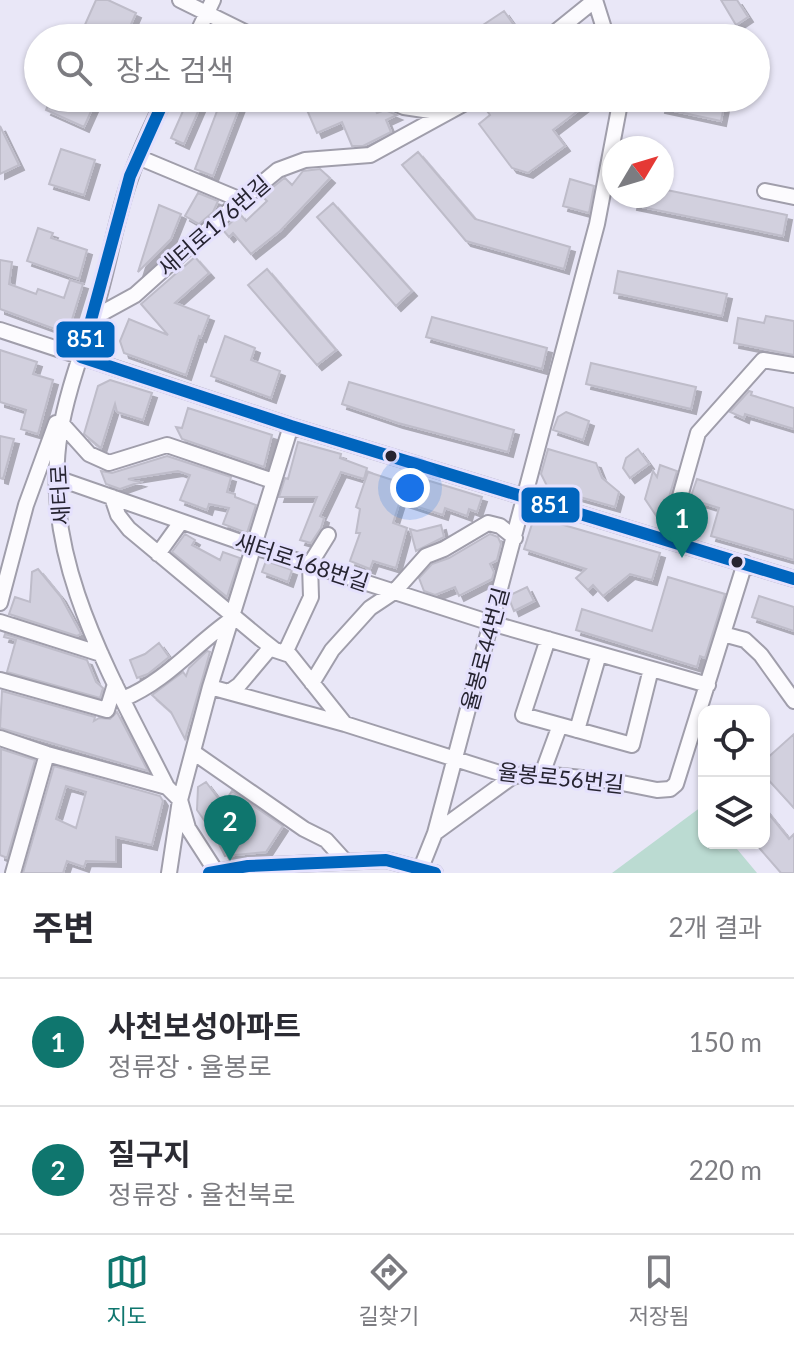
<!DOCTYPE html>
<html lang="ko">
<head>
<meta charset="utf-8">
<style>
	body { margin:0; font-family:Lato,"Noto Sans KR",sans-serif; background:#f7f7f7; color:#2b2b33 }
	.controls { position:absolute; right:24px; bottom:24px; display:grid; overflow:hidden; border-radius:16px; box-shadow:0 2px 6px #0004 }
	.controls button { width:72px; height:72px; display:grid; place-items:center; padding:0; border:0; border-bottom:2px solid #e1e1e2; background:#fff; color:#2b2b33; font:40px sans-serif }
	.compass { position:absolute; left:602px; top:136px; width:72px; height:72px; border-radius:50%; background:#fff; box-shadow:0 2px 6px #0004; rotate:52deg }
	.you { position:absolute; left:410px; top:488px; width:28px; height:28px; margin:-20px; border:6px solid #fff; border-radius:50%; background:#1a73e8; box-shadow:0 0 0 12px #1a73e833 }
	.badge { display:grid; place-items:center; width:52px; height:52px; border-radius:50%; background:#0f766e; color:#fff; font-size:26px; font-weight:700 }
	.pin { position:absolute; translate:-50% -66px; filter:drop-shadow(0 2px 4px #0008) }
	.pin::after { content:''; position:absolute; top:42px; width:28px; height:24px; background:inherit; clip-path:polygon(0 0,100% 0,50% 100%) }
	.list { margin:0; padding:0; list-style:none }
	h2 { display:flex; justify-content:space-between; align-items:center; height:104px; margin:0; padding:0 32px; font-size:34px }
	h2 small { font-size:26px; font-weight:400; color:#7c7c81 }
	.list li { display:grid; grid-template-columns:52px 1fr auto; gap:24px; align-items:center; box-sizing:border-box; height:128px; padding:0 32px; border-top:2px solid #e1e1e2 }
	.list b { display:block; font-size:30px; white-space:nowrap }
	.list p { margin:0; font-size:26px; white-space:nowrap; color:#7c7c81 }
	.list em { font-size:26px; font-style:normal; color:#7c7c81 }
	.icon { flex:none; width:44px; height:44px; fill:none; stroke:currentColor; stroke-width:2; stroke-linecap:round; stroke-linejoin:round }
	.map { position:relative; flex:none; width:794px; height:873px; overflow:hidden }
	.search { position:absolute; background:#fff; box-shadow:0 2px 6px #0004; left:24px; right:24px; top:24px; height:88px; display:flex; align-items:center; gap:20px; box-sizing:border-box; padding:0 28px; border-radius:44px; color:#7c7c81; font-size:30px }
	.sheet { height:360px; background:#fff }
	nav { display:flex; justify-content:space-around; align-items:center; box-sizing:border-box; height:112px; border-top:2px solid #e1e1e2; background:#fff; font-size:22px; color:#7c7c81 }
	nav a { display:grid; justify-items:center; gap:4px }
	nav .on { color:#0f766e }
	.map>svg:first-child { display:block }
</style>
</head>
<body>
<div class="map">
<svg width="794" height="873" viewBox="0 0 794 873">
	<defs>
		<filter id="shadow"><feDropShadow dx="5" dy="5" stdDeviation="0" flood-color="#0004"/></filter>
	</defs>
	<rect width="100%" height="100%" fill="#e9e7f7"/>
	<!-- green -->
	<path fill="#bbdbd2" d="M701 807 704 811V843H732L757 873H612Z"/>
	<!-- building -->
	<path fill="#d2d0de" stroke="#bebcc9" stroke-width="2" fill-rule="evenodd" filter="url(#shadow)" d="M96 0H108L136 13 125 38H79Z
		M721 0H737L748 17 736 25Z
		M504 11 523 38H488L480 27Z
		M51 98H97L84 127 46 110Z
		M222 98H243L213 176 195 169Z
		M335 98H367L370 99 377 113 385 110 397 115 386 120 391 132 363 146H352L342 122 317 133 307 110Z
		M484 98H595L553 130 565 146 528 173 512 168 479 124 490 115 482 104Z
		M662 98H710L725 101 721 121 660 108Z
		M187 102 200 107 184 144 171 138Z
		M0 126 19 165 0 174Z
		M61 149 95 160 84 195 49 184Z
		M418 152 475 219 570 247 564 269 466 241 402 165Z
		M320 169 330 178 280 231 251 254 233 233 229 237 223 230 240 214 246 221 267 201 262 196 283 179 285 178 292 185 303 171Z
		M570 179 594 186 589 213 563 206Z
		M662 189 787 215 783 236 632 205 634 196H662Z
		M198 193 218 201 213 212 199 224 185 216Z
		M333 203 412 291 396 306 317 217Z
		M159 205 181 214 171 239 138 272Z
		M38 228 53 233 51 238 87 250 79 279 27 261Z
		M195 257 209 273 175 303 209 316 201 337 199 336 186 375 124 353 120 341 129 319 168 335 141 304Z
		M0 260 12 262 9 284 36 294 38 289 64 298 70 280 83 284 69 329 63 332 0 309Z
		M267 269 336 350 317 365 248 285Z
		M618 271 727 294 722 316 614 293Z
		M766 316 794 321V355L734 343 738 318 764 323Z
		M432 317 547 348 542 369 426 337Z
		M225 336 255 348 251 360 280 371 271 398 211 376Z
		M0 350 37 362 33 374 53 380 38 434 21 429 26 410 0 402Z
		M591 363 696 387 691 409 586 384Z
		M110 380 152 393 143 420 117 412 115 404 101 448 84 434 98 386Z
		M349 382 514 430 508 452 398 423 342 404Z
		M749 391 752 392 751 395 794 408V429L745 414 744 418 730 412Z
		M188 408 272 435 264 467 182 439 176 427 182 428Z
		M566 412 589 421 583 440 553 430 558 417Z
		M0 436 14 439 3 479 0 478Z
		M298 442 341 454 340 458 367 468 364 479 341 472 320 516 324 518 321 528 311 543 300 540 317 497H279L285 478 288 479Z
		M548 449 596 463 602 478 619 492 615 507 548 488 541 474Z
		M638 449 649 464 630 478 623 468 626 458Z
		M167 456 231 477 227 492 235 494V497L256 505 247 533 223 524 229 508 209 504 207 510 180 500 190 475 178 471 128 479 140 482 120 489 106 484 101 471 112 473Z
		M660 465 677 471 661 523 645 499 653 471 657 477Z
		M368 472 417 488 420 478 482 497 477 512 469 509 467 516 445 508 443 515 400 501 393 523 407 528 396 568 373 561 370 569 350 561 360 533H356L360 509 356 507Z
		M697 479 794 510V560L711 536 719 508 690 499Z
		M543 519 660 553 652 580 630 574 603 596 593 585 588 590 576 578 586 569 524 549 532 524Z
		M441 525 444 537 416 551 410 529 417 531Z
		M185 534 195 540 192 545 220 560 223 552 240 558 227 597 172 552Z
		M490 534 498 537 501 544 497 560 490 564 494 572 492 579 459 596 455 587 435 595 424 591 419 578 432 564 449 558Z
		M266 561 292 570 288 582 262 572Z
		M38 569 61 597 81 634 77 636 9 614 15 597 30 602 32 572Z
		M668 577 725 594 705 658 700 656 697 667 576 630 582 609 652 631Z
		M527 587 534 601 514 611 508 596Z
		M759 596 794 607V631L752 617Z
		M5 634 87 660 96 682 103 688 100 698 7 672 16 640 4 637Z
		M159 643 169 657 148 674 137 678 130 660 145 654Z
		M207 651 210 652 185 739 171 712 152 695 183 672 186 676 189 668Z
		M2 691 95 717 94 721 99 718 110 719 117 712 148 771 0 728Z
		M794 734V808L764 775V761Z
		M1 749 35 760 7 858 0 855Z
		M54 766 160 796 163 801 152 845 116 837V862L86 861 84 867 67 861 63 873H23ZM66 786 86 792 76 828 56 819Z
		M206 782 224 806 215 812 231 837 246 815 226 800 232 791 283 826 266 852 225 856 215 836 197 810 198 787Z
		M764 808 789 839 794 834V873H781L755 843H764Z"/>
	<g fill="none" stroke-linecap="round" stroke-linejoin="round">
		<!-- minor casing -->
		<g stroke="#a09eab" stroke-width="18">
			<path id="minor" d="M180 0 257 38
				M595 0 607 38
				M195 38 213 0
				M548 38 595 0
				M165 98C153 123 140 149 131 176 117 214 111 254 100 293 87 340 68 385 60 433 39 559 113 679 167 787L180 800 188 828 217 873
				M383 98 404 107 444 113
				M138 157 241 200
				M765 191 794 197
				M93 318 135 295 233 207 278 170 305 160 370 155 474 98
				M0 330 291 426 794 579
				M62 424 89 454 109 463 167 445 273 481
				M57 478 255 547 491 623 708 685
				M112 497 118 515 129 529 261 639 275 650 290 655 345 724
				M668 539 698 433 763 360 794 365
				M158 554 181 522
				M0 603 26 505 56 423
				M0 622 101 654
				M723 634 745 640 761 655 794 701
				M548 639 523 715 632 745 651 669
				M285 653 311 597 310 564 328 535
				M0 680 107 710 115 684
				M312 683 332 650 370 608 394 592 426 556 444 549 488 523 500 526 515 538
				M210 687 345 724 512 777 527 773 542 774 612 781 657 790 670 789 676 784 745 563
				M229 692 239 685 271 647
				M123 699C168 680 193 646 232 619
				M577 730 599 654
				M0 738 47 754 167 787
				M193 752 304 829 326 840 345 861
				M542 774 560 725
				M435 833 512 777
				M421 868 435 833 597 224 621 98
				M13 873 47 754
				M169 873 180 800 210 687 291 426
				M210 873 248 866 386 860 435 873"/>
		</g>
		<!-- minor -->
		<use href="#minor" stroke="#fcfbfe" stroke-width="14"/>
		<!-- bus-1 casing -->
		<g stroke="#e5e1fd" stroke-width="18">
			<path id="bus-1" d="M165 98 130 176 81 357 291 426 794 579
				M209 873 248 866 386 860 435 873"/>
		</g>
		<!-- bus-1 -->
		<use href="#bus-1" stroke="#0065bd" stroke-width="12"/>
	</g>
	<!-- markers -->
	<g fill="#262431" stroke="#e5e1fd" stroke-width="3">
		<circle cx="391" cy="456" r="7"/>
		<circle cx="737" cy="562" r="7"/>
	</g>
	<g text-anchor="middle" stroke-width="6" stroke-linejoin="round" paint-order="stroke">
		<!-- street labels -->
		<g font-size="22" fill="#262431" stroke="#e5e1fd">
			<text transform="translate(214 226) rotate(-41)" y="8">새터로176번길</text>
			<text transform="translate(60 495) rotate(-93)" y="8">새터로</text>
			<text transform="translate(302 562) rotate(18)" y="8">새터로168번길</text>
			<text transform="translate(485 649) rotate(-75)" y="8">율봉로44번길</text>
			<text transform="translate(561 778) rotate(6)" y="8">율봉로56번길</text>
		</g>
	</g>
	<g stroke="#e5e1fd" stroke-width="3">
		<rect x="55" y="320" width="61" height="39" rx="8" fill="#0065bd"/>
		<rect x="520" y="486" width="61" height="38" rx="8" fill="#0065bd"/>
	</g>
	<g font-size="22" text-anchor="middle" font-weight="bold" fill="#fff">
		<text x="86" y="347">851</text>
		<text x="550" y="513">851</text>
	</g>
</svg>
<div class="controls">
<button><svg class="icon" aria-label="locate" viewBox="0 0 24 24"><circle cx="12" cy="12" r="6"/><path d="M12 2v4M12 18v4M2 12h4M18 12h4"/></svg></button>
<button><svg class="icon" aria-label="layers" viewBox="0 0 24 24"><path d="M12 4l9 5-9 5-9-5zM3 14l9 5 9-5"/></svg></button>
</div>
<svg class="compass" viewBox="-18 -18 36 36"><path d="M0-13l5 13h-10z" fill="#e53935"/><path d="M0 13l5-13h-10z" fill="#7c7c81"/></svg>
<div class="you"></div>
<div class="pin badge" style="left:682px;top:558px">1</div>
<div class="pin badge" style="left:230px;top:861px">2</div>
<div class="search"><svg class="icon" aria-label="search" viewBox="0 0 24 24"><circle cx="10" cy="10" r="6"/><path d="M15 15l6 6"/></svg>장소 검색</div>
</div>
<section class="sheet">
<h2>주변<small>2개 결과</small></h2>
<ul class="list">
<li><span class="badge">1</span><div><b>사천보성아파트</b><p>정류장 · 율봉로</p></div><em>150 m</em></li>
<li><span class="badge">2</span><div><b>질구지</b><p>정류장 · 율천북로</p></div><em>220 m</em></li>
</ul>
</section>
<nav>
<a class="on"><svg class="icon" aria-label="map" viewBox="0 0 24 24"><path d="M3 6l6-2 6 2 6-2v14l-6 2-6-2-6 2zM9 4v14M15 6v14"/></svg>지도</a>
<a><svg class="icon" aria-label="directions" viewBox="0 0 24 24"><path d="M12 3l9 9-9 9-9-9zM9 14v-3h6M13 9l2 2-2 2"/></svg>길찾기</a>
<a><svg class="icon" aria-label="saved" viewBox="0 0 24 24"><path d="M7 4h10v16l-5-4-5 4z"/></svg>저장됨</a>
</nav>
</body>
</html>
